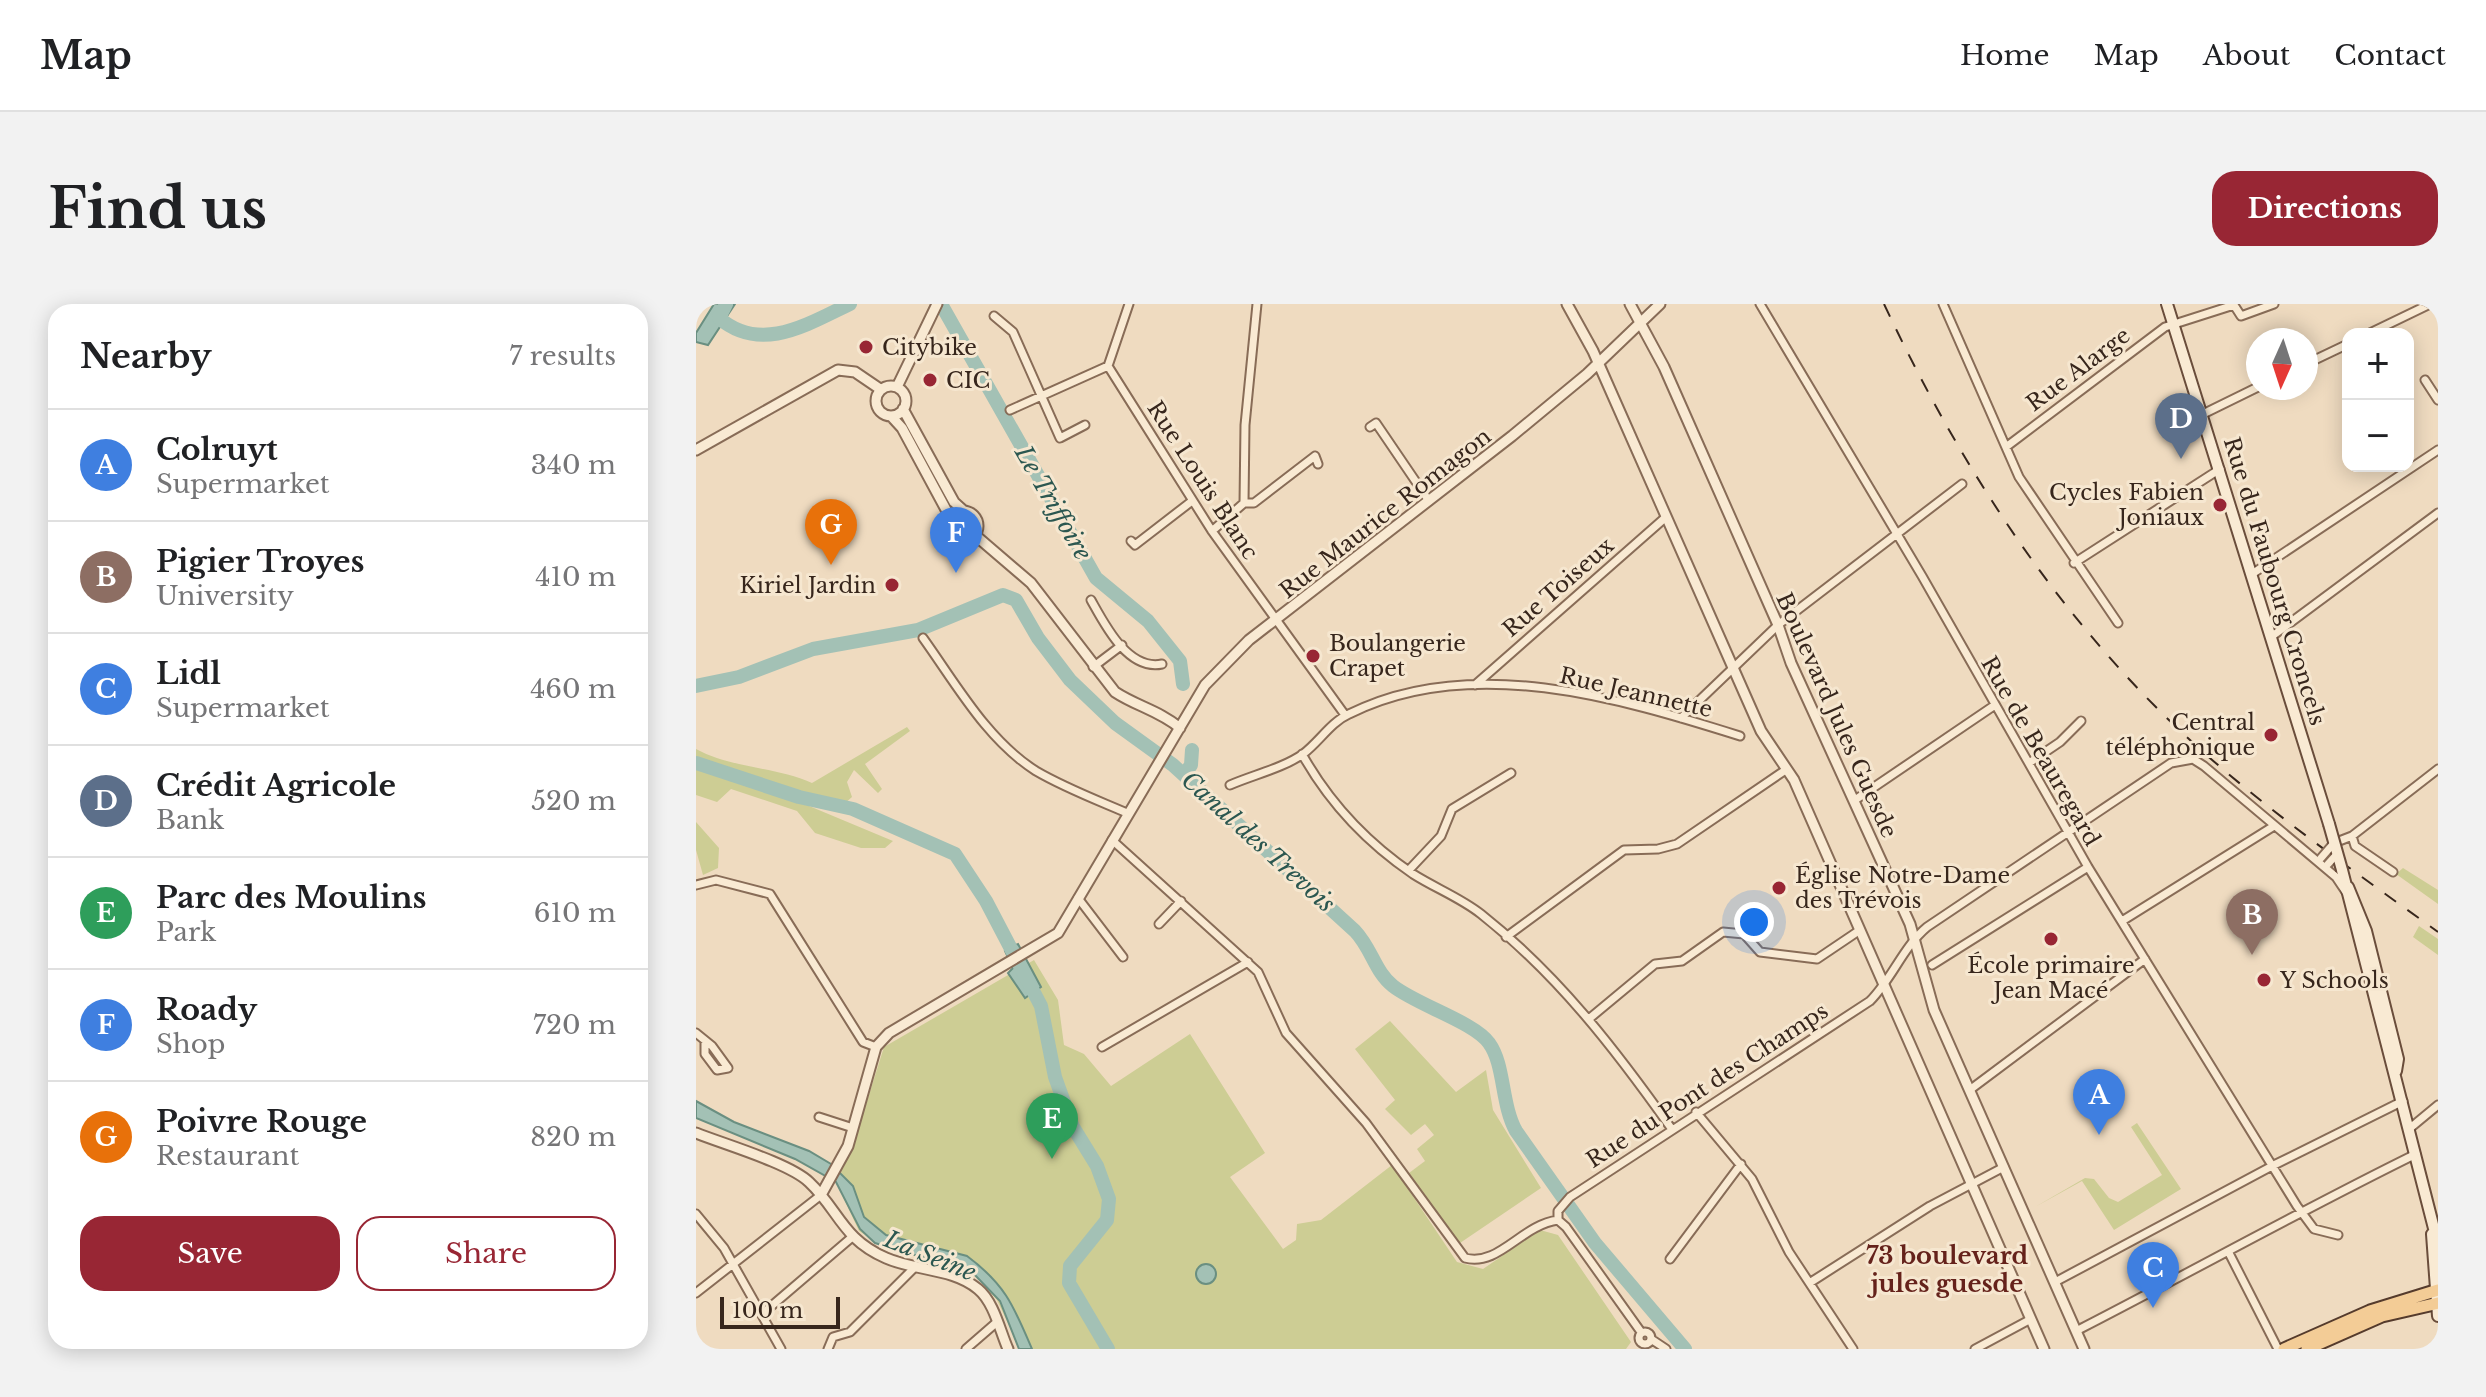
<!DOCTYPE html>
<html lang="en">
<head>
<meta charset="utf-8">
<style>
	body { margin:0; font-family:"Libre Baskerville",serif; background:#f2f2f2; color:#202124 }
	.controls { position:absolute; right:24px; top:24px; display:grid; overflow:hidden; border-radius:16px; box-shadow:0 4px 20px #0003 }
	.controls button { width:72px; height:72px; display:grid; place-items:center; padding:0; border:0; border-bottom:2px solid #e0e0e0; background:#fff; color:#202124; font:40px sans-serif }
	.compass { position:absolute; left:1550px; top:24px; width:72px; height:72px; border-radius:50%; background:#fff; box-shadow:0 4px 20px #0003; rotate:183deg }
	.scale { position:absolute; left:24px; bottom:20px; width:120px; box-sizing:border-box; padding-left:8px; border:4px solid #37261c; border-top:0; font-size:22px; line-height:28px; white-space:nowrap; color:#37261c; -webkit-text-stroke:6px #f6e7d0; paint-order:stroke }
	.you { position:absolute; left:1058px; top:618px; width:28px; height:28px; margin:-20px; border:6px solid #fff; border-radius:50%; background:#1a73e8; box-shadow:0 0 0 12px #1a73e833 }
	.badge { display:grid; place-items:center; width:52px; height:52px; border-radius:50%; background:#982634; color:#fff; font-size:26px; font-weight:700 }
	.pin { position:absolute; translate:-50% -66px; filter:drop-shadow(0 2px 4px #0008) }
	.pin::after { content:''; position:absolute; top:42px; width:28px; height:24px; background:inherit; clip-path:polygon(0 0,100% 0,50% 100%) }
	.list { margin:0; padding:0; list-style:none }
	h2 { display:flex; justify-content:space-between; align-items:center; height:104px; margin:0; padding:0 32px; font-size:34px }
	h2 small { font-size:26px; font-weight:400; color:#757577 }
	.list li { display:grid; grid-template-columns:52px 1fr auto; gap:24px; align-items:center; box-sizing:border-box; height:112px; padding:0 32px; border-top:2px solid #e0e0e0 }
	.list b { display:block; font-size:30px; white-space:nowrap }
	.list p { margin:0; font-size:26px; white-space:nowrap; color:#757577 }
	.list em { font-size:26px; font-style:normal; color:#757577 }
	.actions { display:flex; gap:16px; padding:24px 32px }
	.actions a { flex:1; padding:18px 0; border:2px solid #982634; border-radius:24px; text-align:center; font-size:28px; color:#982634 }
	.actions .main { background:#982634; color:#fff }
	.map { position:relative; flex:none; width:1742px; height:1045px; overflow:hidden; border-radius:24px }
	header { display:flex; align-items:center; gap:48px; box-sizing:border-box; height:112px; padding:0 40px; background:#fff; border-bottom:2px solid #e0e0e0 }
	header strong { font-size:38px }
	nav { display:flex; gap:44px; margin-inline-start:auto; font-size:28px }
	.intro { display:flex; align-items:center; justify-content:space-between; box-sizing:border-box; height:192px; padding:0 48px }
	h1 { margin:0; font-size:56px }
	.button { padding:20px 36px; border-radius:24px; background:#982634; color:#fff; font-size:28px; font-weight:700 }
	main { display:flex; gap:48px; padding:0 48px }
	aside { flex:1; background:#fff; border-radius:24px; box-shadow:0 4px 20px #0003 }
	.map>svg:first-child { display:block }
</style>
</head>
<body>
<header>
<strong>Map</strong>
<nav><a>Home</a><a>Map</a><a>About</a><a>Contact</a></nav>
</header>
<div class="intro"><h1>Find us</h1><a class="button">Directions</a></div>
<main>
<aside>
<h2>Nearby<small>7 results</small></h2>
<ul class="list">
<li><span class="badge" style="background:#3f7fe0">A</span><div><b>Colruyt</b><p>Supermarket</p></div><em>340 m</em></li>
<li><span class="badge" style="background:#8d6e63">B</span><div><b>Pigier Troyes</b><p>University</p></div><em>410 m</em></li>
<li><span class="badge" style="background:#3f7fe0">C</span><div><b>Lidl</b><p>Supermarket</p></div><em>460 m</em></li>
<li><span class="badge" style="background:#5c6f8a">D</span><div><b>Crédit Agricole</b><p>Bank</p></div><em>520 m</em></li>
<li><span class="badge" style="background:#2e9e5b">E</span><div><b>Parc des Moulins</b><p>Park</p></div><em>610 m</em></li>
<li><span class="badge" style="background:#3f7fe0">F</span><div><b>Roady</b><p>Shop</p></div><em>720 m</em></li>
<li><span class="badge" style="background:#e8710a">G</span><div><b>Poivre Rouge</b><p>Restaurant</p></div><em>820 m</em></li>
</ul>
<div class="actions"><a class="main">Save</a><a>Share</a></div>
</aside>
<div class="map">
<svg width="1742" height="1045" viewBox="0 0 1742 1045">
	<rect width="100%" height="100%" fill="#efdbc0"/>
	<!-- green -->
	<path fill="#cdcd94" d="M211 423 214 427 169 460 186 485 182 489 158 466 151 478 156 493 148 500 0 456V445C35 464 80 463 116 479Z
		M0 463 94 494 197 537 189 544H165L119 529 101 507 35 485 21 498 0 491Z
		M0 518 23 544 22 564 7 571 0 546Z
		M1707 564 1742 586V600L1700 570Z
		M1723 622 1742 635V651L1717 633Z
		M338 656 362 696 368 741 388 750 415 782 494 730 569 849 534 873 587 945 600 936 601 920 625 916 696 861 761 958 787 965 844 926 862 931 935 1038 930 1045H324L301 996 275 967 188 943 163 927 140 878 155 848 188 743Z
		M694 717 760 788 790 766 797 806 845 884 764 939 713 869 729 857 721 845 738 831 729 820 715 831 689 805 699 796 659 745Z
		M1441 819 1485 885 1418 926 1386 877 1339 903 1389 874 1398 875 1413 894 1422 898 1466 871 1435 823Z"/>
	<!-- water -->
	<path fill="#a3c1b5" stroke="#6a8f81" stroke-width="2" d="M18 0H39L12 41 0 38V29Z
		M322 640 345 683 329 694 312 669 317 664 309 647Z
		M0 797 38 818 113 847 135 860 157 882 168 913 190 931 271 952C310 981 318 1003 336 1045H323L304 997 276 968 179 939 164 925 140 878 99 855 0 814Z
		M500 970a10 10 0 1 1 20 0a10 10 0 1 1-20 0Z"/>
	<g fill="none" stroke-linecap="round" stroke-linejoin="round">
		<!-- river -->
		<path stroke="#a3c1b5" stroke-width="14" d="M30 0 23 14C65 50 112 20 154 0
			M245 0 400 274 452 317 484 357 487 380
			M0 382 43 373 117 345 222 326 307 291 320 296 342 334 374 376 419 419 477 461 659 627C676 645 679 668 697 682 721 701 778 718 793 739 809 761 805 800 820 827L899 939 989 1045
			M0 459 103 493 157 505 259 550 290 597 345 702 359 773 377 823 401 862 413 895 411 916 374 962 373 979 412 1045
			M488 471 495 461 496 446"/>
		<!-- minor casing -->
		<g stroke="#886c57" stroke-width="11">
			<path id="minor" d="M433 0 412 62 516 227 649 411
				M1064 0 1226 272 1392 563 1601 902 1618 925 1642 931
				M1247 0 1323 173 1422 319
				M298 12 317 28 364 134 389 121
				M1672 30 1734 0
				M1610 60 1652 40
				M1729 76 1742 96
				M314 106 412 62
				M1507 110 1562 83
				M674 123 680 119 733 197
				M1310 143 1469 23 1538 1 1545 12 1578 0
				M548 199H558L619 152 622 160
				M516 227 548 199 549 121 561 0
				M435 237 439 241 496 197
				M1378 259 1524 165
				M1556 270 1742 146
				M395 296C409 321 432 367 466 360
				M1575 333 1742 209
				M227 334C260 380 291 436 340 467 369 484 401 496 431 509
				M397 363 426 341
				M779 381 970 213
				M985 414 1082 321 1266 180
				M606 450C634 500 670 538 717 570 739 584 765 594 785 610 862 671 919 745 975 824
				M1333 459 1364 438 1385 417
				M534 481C557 471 587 464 607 450 623 438 635 418 653 410 774 349 923 394 1044 432
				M1159 496 1299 401
				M1656 532 1659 542 1697 568
				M416 536 562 668 590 729 670 819 769 954C803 963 825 921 862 916
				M1638 539 1656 532 1742 465
				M713 566 745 532 756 505 815 469
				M0 581 20 576 74 590 167 738 180 743
				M382 594 427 653
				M1426 617 1578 522
				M463 620 485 597
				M810 633 928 546 962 545 981 540 1091 465
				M1236 661 1392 563
				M894 714 959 660 986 657 1027 628 1048 630 1064 648 1121 655 1164 626
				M0 729 16 742 32 764 21 766 9 750V739
				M406 743 552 658
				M1275 785 1449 655
				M1000 808 1056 875 1093 948 1157 1045
				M123 813 157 824
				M1713 825 1742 801
				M0 910 28 944 85 1045
				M862 916V907L874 893 1174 697C1196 675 1207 643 1231 623L1475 459 1497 455 1508 462 1640 573 1650 588
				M862 916 870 923 945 1028
				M1533 949 1582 1045
				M974 955 1045 860
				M1115 978 1234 902 1308 863
				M1359 978 1578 861 1707 797
				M0 989 125 891
				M66 1010 155 934
				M1382 1026C1495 968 1606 906 1720 850
				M943 1034a6 6 0 1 1 12 0a6 6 0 1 1-12 0Z
				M955 1035 970 1045
				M132 1045 137 1033 154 1028 220 962
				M270 1045 301 1018
				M1279 1045 1335 1015"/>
		</g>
		<!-- tertiary casing -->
		<g stroke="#886c57" stroke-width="13">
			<path id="tertiary" d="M871 0 897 47 1065 427 1098 476 1348 1045
				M934 0 968 63 1082 321 1095 359 1214 620 1238 706 1388 1045
				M180 97a15 15 0 1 1 30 0a15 15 0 1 1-30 0Z
				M201 83 241 0
				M207 105 258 198 268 207
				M195 112 206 124 254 213
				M0 146 142 66 159 68 184 85
				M252 222a15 15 0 1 1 30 0a15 15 0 1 1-30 0Z
				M279 231 335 279 419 388C440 402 464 407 484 424
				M0 829C27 840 93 859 113 878 143 906 146 935 190 954 219 967 257 964 282 985 298 998 304 1027 312 1045
				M125 891 152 842 180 743 193 729 362 629 509 381 553 336 816 132 891 70 964 0"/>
		</g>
		<!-- secondary casing -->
		<g stroke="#6a4d3b" stroke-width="14">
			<path id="secondary" d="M1471 0 1633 520
				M1646 566 1742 940
				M1652 583 1670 627 1702 755 1700 767
				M1736 930 1742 1012"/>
		</g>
		<!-- primary casing -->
		<g stroke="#553b2c" stroke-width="15">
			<path id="primary" d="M1588 1045 1674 1007 1742 986
				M1611 1045 1686 1012 1742 999"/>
		</g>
		<!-- minor -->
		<use href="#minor" stroke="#f9ead3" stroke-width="7"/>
		<!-- tertiary -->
		<use href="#tertiary" stroke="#f9ead3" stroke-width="9"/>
		<!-- secondary -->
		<use href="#secondary" stroke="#f9ead3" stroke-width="10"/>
		<!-- primary -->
		<use href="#primary" stroke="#f3cc96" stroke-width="11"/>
		<!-- rail -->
		<path stroke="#37261c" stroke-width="2" stroke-dasharray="14 14" stroke-linecap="butt" d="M1188 0C1267 168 1367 322 1506 447 1580 513 1662 570 1742 628"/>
		<!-- minor-bridge casing -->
		<g stroke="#886c57" stroke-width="11" stroke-linecap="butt">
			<path id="minor-bridge" d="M1625 554 1638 539
				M1632 560 1641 550"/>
		</g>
		<!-- secondary-bridge casing -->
		<g stroke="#6a4d3b" stroke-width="14" stroke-linecap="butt">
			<path id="secondary-bridge" d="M1633 520 1646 566"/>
		</g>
		<!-- minor-bridge -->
		<use href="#minor-bridge" stroke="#f9ead3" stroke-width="7"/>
		<!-- secondary-bridge -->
		<use href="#secondary-bridge" stroke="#f9ead3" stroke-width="10"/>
	</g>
	<!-- markers -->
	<g fill="#982634" stroke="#f6e7d0" stroke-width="3">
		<circle cx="170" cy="43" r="8"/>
		<circle cx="234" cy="76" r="8"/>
		<circle cx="1524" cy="201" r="8"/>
		<circle cx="196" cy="281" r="8"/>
		<circle cx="617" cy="352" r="8"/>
		<circle cx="1575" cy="431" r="8"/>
		<circle cx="1083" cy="584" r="8"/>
		<circle cx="1355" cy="635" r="8"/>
		<circle cx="1568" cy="676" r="8"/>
	</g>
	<g text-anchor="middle" stroke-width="6" stroke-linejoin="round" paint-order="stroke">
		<!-- poi labels -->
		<g font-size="22" fill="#37261c" stroke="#f6e7d0" text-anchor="start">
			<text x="186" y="51">Citybike</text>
			<text x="250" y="84">CIC</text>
			<text x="1508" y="196" text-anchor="end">Cycles Fabien<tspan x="1508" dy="25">Joniaux</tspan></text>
			<text x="180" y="289" text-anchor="end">Kiriel Jardin</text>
			<text x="633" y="347">Boulangerie<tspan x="633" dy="25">Crapet</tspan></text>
			<text x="1559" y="426" text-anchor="end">Central<tspan x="1559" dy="25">téléphonique</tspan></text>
			<text x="1099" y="579">Église Notre-Dame<tspan x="1099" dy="25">des Trévois</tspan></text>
			<text x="1355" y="669" text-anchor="middle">École primaire<tspan x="1355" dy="25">Jean Macé</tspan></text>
			<text x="1584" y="684">Y Schools</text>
		</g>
		<!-- street labels -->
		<g font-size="22" fill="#37261c" stroke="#f6e7d0">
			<text transform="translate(1382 65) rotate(-37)" y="8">Rue Alarge</text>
			<text transform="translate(507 176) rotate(57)" y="8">Rue Louis Blanc</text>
			<text transform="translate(689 209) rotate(-38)" y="8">Rue Maurice Romagon</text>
			<text transform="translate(1579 277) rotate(73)" y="8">Rue du Faubourg Croncels</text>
			<text transform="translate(862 283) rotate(-41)" y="8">Rue Toiseux</text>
			<text transform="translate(940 388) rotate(13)" y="8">Rue Jeannette</text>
			<text transform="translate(1141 411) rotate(66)" y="8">Boulevard Jules Guesde</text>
			<text transform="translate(1345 447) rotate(60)" y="8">Rue de Beauregard</text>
			<text transform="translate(1011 781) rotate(-33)" y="8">Rue du Pont des Champs</text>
		</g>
		<!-- water labels -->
		<g font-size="24" font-style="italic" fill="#2b5750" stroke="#f6e7d0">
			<text transform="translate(357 199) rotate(60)" y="8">Le Triffoire</text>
			<text transform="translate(562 538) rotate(42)" y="8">Canal des Trevois</text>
			<text transform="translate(234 952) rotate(22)" y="8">La Seine</text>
		</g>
		<!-- neighbourhood labels -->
		<g font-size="24" font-weight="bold" fill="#65221b" stroke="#f6e7d0">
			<text x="1251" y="960">73 boulevard<tspan x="1251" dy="28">jules guesde</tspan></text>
		</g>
	</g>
</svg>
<div class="controls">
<button>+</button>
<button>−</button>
</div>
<svg class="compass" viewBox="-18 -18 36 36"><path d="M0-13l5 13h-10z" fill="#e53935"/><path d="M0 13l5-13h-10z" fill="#757577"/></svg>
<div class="scale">100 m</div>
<div class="you"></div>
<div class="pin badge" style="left:1403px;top:831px;background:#3f7fe0">A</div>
<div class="pin badge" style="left:1556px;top:651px;background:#8d6e63">B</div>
<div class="pin badge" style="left:1457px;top:1004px;background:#3f7fe0">C</div>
<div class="pin badge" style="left:1485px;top:155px;background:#5c6f8a">D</div>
<div class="pin badge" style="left:356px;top:855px;background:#2e9e5b">E</div>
<div class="pin badge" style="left:260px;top:269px;background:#3f7fe0">F</div>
<div class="pin badge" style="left:135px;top:261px;background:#e8710a">G</div>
</div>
</main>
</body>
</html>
